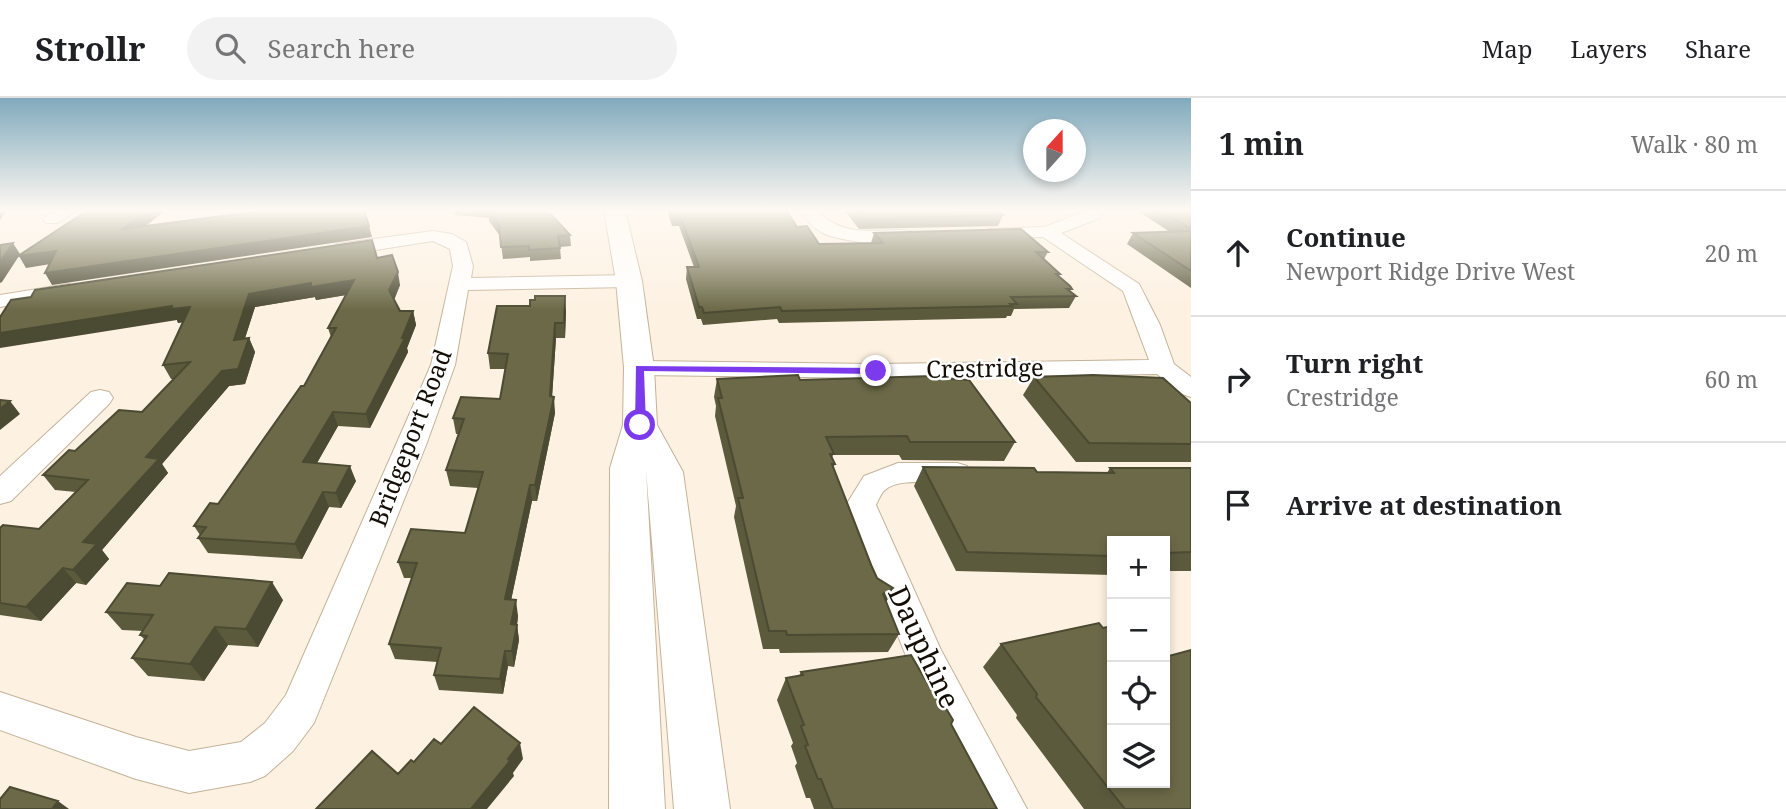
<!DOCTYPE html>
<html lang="en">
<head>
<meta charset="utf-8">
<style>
	body { margin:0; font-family:"Noto Serif",serif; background:#f2f2f2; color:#202124 }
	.controls { position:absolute; right:21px; bottom:21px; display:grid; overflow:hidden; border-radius:0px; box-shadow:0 4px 10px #0003 }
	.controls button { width:63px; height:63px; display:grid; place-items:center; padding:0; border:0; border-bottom:2px solid #e0e0e0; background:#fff; color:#202124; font:35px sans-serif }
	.compass { position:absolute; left:1023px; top:21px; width:63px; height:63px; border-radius:50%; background:#fff; box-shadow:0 4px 10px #0003; rotate:21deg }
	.stop { position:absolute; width:21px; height:21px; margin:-16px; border:5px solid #7c3aed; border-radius:50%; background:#fff }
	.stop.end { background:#7c3aed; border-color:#fff; box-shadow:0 2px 7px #0008 }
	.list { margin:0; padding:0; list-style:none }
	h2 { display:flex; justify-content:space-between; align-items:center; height:91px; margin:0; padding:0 28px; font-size:30px }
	h2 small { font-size:23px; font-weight:400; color:#757577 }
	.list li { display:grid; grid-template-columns:46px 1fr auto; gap:21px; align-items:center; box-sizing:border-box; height:126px; padding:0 28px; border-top:2px solid #e0e0e0 }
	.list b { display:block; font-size:26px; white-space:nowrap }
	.list p { margin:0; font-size:23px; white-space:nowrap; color:#757577 }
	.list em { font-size:23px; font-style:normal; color:#757577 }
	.icon { flex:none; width:38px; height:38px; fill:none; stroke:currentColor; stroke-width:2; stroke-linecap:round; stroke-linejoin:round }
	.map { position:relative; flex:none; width:1191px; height:711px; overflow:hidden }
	header { display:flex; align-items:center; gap:42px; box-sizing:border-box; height:98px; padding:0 35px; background:#fff; border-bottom:2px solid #e0e0e0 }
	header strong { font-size:33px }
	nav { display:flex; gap:38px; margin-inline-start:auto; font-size:24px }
	.search { width:490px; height:63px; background:#f2f2f2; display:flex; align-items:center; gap:18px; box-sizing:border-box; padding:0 24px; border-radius:38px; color:#757577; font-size:26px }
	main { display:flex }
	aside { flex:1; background:#fff }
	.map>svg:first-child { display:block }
</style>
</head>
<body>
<header>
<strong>Strollr</strong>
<div class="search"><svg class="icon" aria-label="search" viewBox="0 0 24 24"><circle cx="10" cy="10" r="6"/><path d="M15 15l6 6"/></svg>Search here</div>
<nav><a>Map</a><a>Layers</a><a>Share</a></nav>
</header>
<main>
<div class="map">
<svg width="1191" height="711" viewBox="0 0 1191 711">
	<rect width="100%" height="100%" fill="#fdf1e1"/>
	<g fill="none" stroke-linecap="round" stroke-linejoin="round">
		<!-- minor casing -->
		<g stroke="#c4b299" stroke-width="2">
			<path id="minor" d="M56 112H77L58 125H46L43 121Z
				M800 112H817C850 150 904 121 919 138 907 152 840 144 823 135 813 130 806 121 800 112Z
				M1087 112H1104L1100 120 1061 135 1139 186 1160 227 1174 266 1191 279V299L1182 296 1157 276 875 280 639 277 630 275 627 270 630 265 639 263 875 266 1149 262 1123 193 1043 139 989 141 980 136 989 131 1045 129Z
				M433 133 452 136 466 144 473 168 471 180 629 177 636 179 639 183 636 187 629 189 468 192 455 267 426 347 314 625 293 653 265 678 250 684 189 695 136 681 0 632V594L136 639 189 653 241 644 265 625 286 597 431 267 453 168 450 151 433 143 337 158 328 152 337 146Z
				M68 186 75 188 78 192 75 196 0 209V197Z
				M100 292 109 294 113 300 109 306 11 403 0 406V378L91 294Z
				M898 365H957L967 368 971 375 967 382C945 389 901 377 885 392 881 395 878 403 876 407L941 552 1027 711H982L908 563 846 407 864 378Z"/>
		</g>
		<!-- tertiary casing -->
		<g stroke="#c4b299" stroke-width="2">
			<path id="tertiary" d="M604 112H625L642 183 654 270 657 327 683 374 730 711H674L646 372 665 711H609L610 370 623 327 624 270 616 183Z"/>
		</g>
		<!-- minor -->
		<use href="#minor" fill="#fff" fill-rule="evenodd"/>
		<!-- tertiary -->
		<use href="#tertiary" fill="#fff" fill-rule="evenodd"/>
	</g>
	<!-- wall -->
	<path fill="#5c5a3d" d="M454 112H547L570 137 571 148 560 149 561 161 530 163V159L503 161 500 138 489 123V120L455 117Z
		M667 112H786L797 129 819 146 871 145 874 135 1048 154 1044 161 1060 176 1059 178 1072 191 1070 193 1076 198 1069 210 1014 211 1011 218H1007L1006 220 779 225 777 221 703 227 701 221H697L686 181 687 169H694L679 128H672Z
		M844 112H998L1003 117 998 128 859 131Z
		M1136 112H1191V190L1127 146 1133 135 1170 134Z
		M377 160 400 187 394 201 400 213H413L416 227 407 250 408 254 370 330 338 328 317 365 356 383 341 410 329 409 302 461 208 455 198 440 200 437 194 428 218 406 304 288 331 239 328 230 346 197 316 202 315 199 255 209 245 240H249L255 254 245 286 229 288 162 366 168 375 102 452 109 461 86 487 76 485 41 523 0 517V430L39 431 76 394 55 392 43 377 75 353 142 314 174 281H171L163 267 183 224 178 225 177 222Z
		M566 213 565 240H556L552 299 555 315 537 403H532L511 502 518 518 517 527 519 542 514 569 508 568 503 596 439 592 434 577 437 564 395 561 389 546 412 480H404L398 464 465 435 478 390 450 388 446 372 458 336H456L453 320 500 301 505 271H490L488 255Z
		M1034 279 1191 305V364H1076L1023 297Z
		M935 280 1015 344 1004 363 902 362 899 357H833L832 360 835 366 833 370 872 469 877 480 893 490 886 504 899 536 888 554 780 555 779 551H763L734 419 736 408 715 318 716 308 714 299 717 281 800 282Z
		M923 369 1037 374 1107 375 1110 370H1191V473H1165V443H1112V477L956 473 914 388Z
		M283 502 258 549 228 547 204 583 148 578 132 560 144 541 140 537 143 533 122 532 106 514Z
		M1001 546 1191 711H1084L1016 620 1017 617 983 569Z
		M801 574 951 626 997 711H814L810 700H806L795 668 797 665 791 648 793 645 777 602 786 580 799 578Z"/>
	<!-- shaded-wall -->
	<path fill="#4b4a32" d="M0 112H7L0 122Z
		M148 112H166L128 142 123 131Z
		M369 128 372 139 52 187 45 175Z
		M13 145 20 156 19 158 56 153 63 164 26 170 19 158 2 184 0 185V164Z
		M398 174 400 187 393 205 389 192Z
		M354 182 358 195 316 202 315 199 255 209 240 256 234 242 249 196 311 185Z
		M565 198 566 213 565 240 564 225Z
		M172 208 190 209 197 222 178 225 177 222 0 250V235Z
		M413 213 416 227 407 250 408 254 370 330 366 316 402 240Z
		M555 225 556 240 551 314 554 299 555 315 537 403 535 387 550 298Z
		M249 240 255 254 245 286 229 288 162 366 168 375 102 452 109 461 86 487 73 472 83 444 146 359Z
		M10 303 20 316 0 332V311Z
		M333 314 338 328 309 379 303 364Z
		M350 368 356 383 341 410 336 395Z
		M530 387 532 403 508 517 505 501Z
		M323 394 329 409 302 461 295 446Z
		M63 470 76 485 41 523 26 509Z
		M272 484 283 502 258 549 246 531Z
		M893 490 884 509 883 496Z
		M516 502 518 518 517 527 519 542 514 569 512 553 511 526Z
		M215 529 228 547 204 583 190 566Z
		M505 553 508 568 503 596 500 581Z
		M520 645 523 661 513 675 514 678 487 711H471Z
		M58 703 69 711H52Z"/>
	<!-- building -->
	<path fill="#6b6947" stroke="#4b4a32" stroke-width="2" d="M88 112H148L123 131 268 112H364L369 128 45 175 56 153 18 158Z
		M488 112H547L570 137 558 138 560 150 529 152V148L501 149 499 127Z
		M671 112H786L797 129 807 128 819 146 883 145 874 135 1021 131 1048 154H1036L1060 176H1056L1070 188 1072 191H1067L1076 198 1011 199 1017 206H1010L1012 208 782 213 780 209 704 215 702 209H699L687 169H699L680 117H673Z
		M855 112H997L1003 117 862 121Z
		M1159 112H1191V131Z
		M1191 133V173L1133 135Z
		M372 142 377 160 392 157 398 174 389 192 400 213H413L402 240H405L366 316 333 314 303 364 350 368 336 395 323 394 295 446 198 440 206 429 194 428 210 405 218 406 301 288H304L336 230H328L354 182 311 189V185L249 196 234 242 249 240 238 271 222 273 146 359 159 361 83 444 97 446 73 472 63 470 26 509 0 505V430L3 427 39 431 88 382 43 377 69 352 75 353 119 312 142 314 190 264 163 267 190 209 172 211V208L0 235V219L11 202 31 199 35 192Z
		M13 145 0 164V147Z
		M535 198H565L564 225H555L550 298 554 299 535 387H530L505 501 516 502 511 526 517 527 512 553H505L500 581 434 577 441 550 389 546 417 465 398 464 411 431 465 435 483 374 446 372 464 321 453 320 461 299 500 301 508 256 488 255 497 208H530V202H535Z
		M798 277 800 282 933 278 935 280 969 282 1015 344H910L907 338 826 339 834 356H830L835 366H832L872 469 877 480 893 490 883 496 899 536 787 537 786 533H769L738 400H743L718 300H722L717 281Z
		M1093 277 1163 280 1191 305V346L1089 345 1034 279Z
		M0 302 10 303 0 311Z
		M923 369 1034 370 1037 374 1114 375 1110 370H1191V454L1165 455V443H1112V458L967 454Z
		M169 475 272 484 246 531 215 529 190 566 132 560 147 538 140 537 153 517 106 514 127 485 160 488Z
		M1099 525 1103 530 1112 528V685H1165V559L1191 552V711H1125L1036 599 1037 596 1001 546Z
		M911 557 939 605 944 607 953 622 951 626 997 711H833L821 681H818L805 648 808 647 801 628 804 627 786 580 803 577 801 574Z
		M474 609 520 645 508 661 510 663 471 711H316L372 653 398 676 411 662 414 664 434 641 441 646Z
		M10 689 58 703 52 711H0V701Z"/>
	<!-- sky -->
	<linearGradient id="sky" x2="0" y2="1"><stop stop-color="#81aabd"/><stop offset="0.53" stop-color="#fef9f2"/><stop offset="1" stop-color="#fef9f2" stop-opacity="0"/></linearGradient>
	<rect width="1191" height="212" fill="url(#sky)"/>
	<!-- route -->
	<path fill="#7c3aed" d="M636 268 876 270 880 273 876 276 644 273 646 327 640 330 635 327Z"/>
	<g text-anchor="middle" stroke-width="5" stroke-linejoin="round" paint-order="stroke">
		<!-- street labels -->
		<g font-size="24" fill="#140e06" stroke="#fff">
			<text transform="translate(985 271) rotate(-1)" y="8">Crestridge</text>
			<text transform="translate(411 340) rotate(-69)" y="8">Bridgeport Road</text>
		</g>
		<!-- near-street labels -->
		<g font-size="28" fill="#140e06" stroke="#fff">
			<text transform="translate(924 549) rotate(65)" y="10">Dauphine</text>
		</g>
	</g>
</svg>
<div class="controls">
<button>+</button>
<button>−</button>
<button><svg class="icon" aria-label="locate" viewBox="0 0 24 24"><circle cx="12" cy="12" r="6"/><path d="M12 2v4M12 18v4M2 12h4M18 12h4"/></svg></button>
<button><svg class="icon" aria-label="layers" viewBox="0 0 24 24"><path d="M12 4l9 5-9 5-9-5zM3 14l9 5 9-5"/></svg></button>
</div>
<svg class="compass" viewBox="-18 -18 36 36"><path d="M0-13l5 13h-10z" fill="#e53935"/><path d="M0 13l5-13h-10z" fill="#757577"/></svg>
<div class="stop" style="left:640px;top:327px"></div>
<div class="stop end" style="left:876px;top:273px"></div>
</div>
<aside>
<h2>1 min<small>Walk · 80 m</small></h2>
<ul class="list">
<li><svg class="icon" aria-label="ahead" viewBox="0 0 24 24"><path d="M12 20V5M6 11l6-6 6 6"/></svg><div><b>Continue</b><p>Newport Ridge Drive West</p></div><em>20 m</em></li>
<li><svg class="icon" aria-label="right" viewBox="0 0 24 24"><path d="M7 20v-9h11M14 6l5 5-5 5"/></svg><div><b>Turn right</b><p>Crestridge</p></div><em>60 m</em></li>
<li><svg class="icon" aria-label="arrive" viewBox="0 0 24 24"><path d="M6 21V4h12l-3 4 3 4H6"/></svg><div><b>Arrive at destination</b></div></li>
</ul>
</aside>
</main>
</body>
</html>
